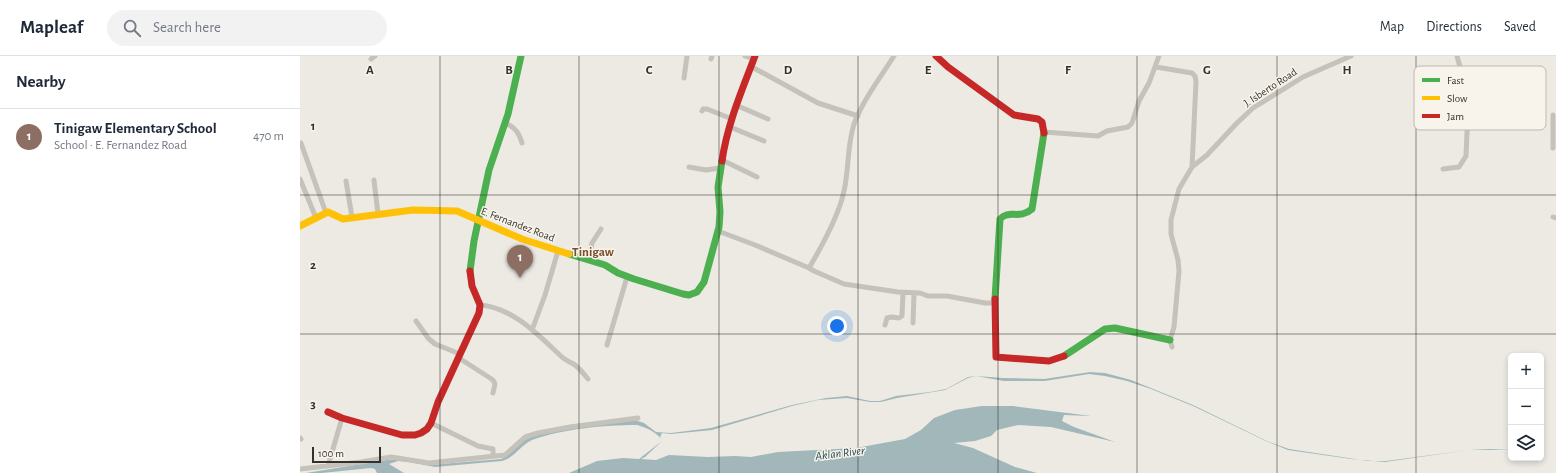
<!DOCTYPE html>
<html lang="en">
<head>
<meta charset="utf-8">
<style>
	body { margin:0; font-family:"Alegreya Sans",sans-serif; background:#f2f2f3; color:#1f2937 }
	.controls { position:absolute; right:12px; bottom:12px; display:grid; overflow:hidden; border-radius:6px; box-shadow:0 2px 6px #0003 }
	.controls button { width:36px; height:36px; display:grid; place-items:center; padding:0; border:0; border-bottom:1px solid #e0e1e3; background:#fff; color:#1f2937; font:20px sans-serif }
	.scale { position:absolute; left:12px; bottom:10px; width:69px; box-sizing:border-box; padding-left:4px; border:2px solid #35302a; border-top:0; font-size:11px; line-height:14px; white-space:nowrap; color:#35302a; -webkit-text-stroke:3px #f8f4eb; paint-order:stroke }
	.you { position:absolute; left:537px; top:270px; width:14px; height:14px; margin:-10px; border:3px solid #fff; border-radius:50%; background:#1a73e8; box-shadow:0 0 0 6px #1a73e833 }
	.badge { display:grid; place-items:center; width:26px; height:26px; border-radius:50%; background:#d93025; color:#fff; font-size:13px; font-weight:700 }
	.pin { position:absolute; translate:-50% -33px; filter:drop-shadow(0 1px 2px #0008) }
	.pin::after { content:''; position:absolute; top:21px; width:14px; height:12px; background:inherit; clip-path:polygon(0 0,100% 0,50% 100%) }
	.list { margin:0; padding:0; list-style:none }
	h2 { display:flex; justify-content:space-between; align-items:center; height:52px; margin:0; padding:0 16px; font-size:17px }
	h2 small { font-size:13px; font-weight:400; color:#747a83 }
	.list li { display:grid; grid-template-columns:26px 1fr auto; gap:12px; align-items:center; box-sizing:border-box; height:56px; padding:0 16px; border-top:1px solid #e0e1e3 }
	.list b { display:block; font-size:15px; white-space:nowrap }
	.list p { margin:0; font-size:13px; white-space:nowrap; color:#747a83 }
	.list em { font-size:13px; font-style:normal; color:#747a83 }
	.icon { flex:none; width:22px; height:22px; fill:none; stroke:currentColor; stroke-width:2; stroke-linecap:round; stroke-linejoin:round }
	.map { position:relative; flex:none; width:1256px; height:417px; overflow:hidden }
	header { display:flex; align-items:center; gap:24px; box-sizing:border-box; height:56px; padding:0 20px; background:#fff; border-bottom:1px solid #e0e1e3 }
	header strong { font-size:19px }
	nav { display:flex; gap:22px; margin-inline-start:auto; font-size:14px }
	.search { width:280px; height:36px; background:#f2f2f3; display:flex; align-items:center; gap:10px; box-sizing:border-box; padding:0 14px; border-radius:22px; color:#747a83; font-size:15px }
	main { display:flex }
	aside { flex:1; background:#fff }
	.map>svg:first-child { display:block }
</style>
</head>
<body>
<header>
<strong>Mapleaf</strong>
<div class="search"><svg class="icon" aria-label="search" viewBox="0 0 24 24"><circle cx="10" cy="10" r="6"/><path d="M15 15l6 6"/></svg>Search here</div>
<nav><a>Map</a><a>Directions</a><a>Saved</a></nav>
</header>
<main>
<aside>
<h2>Nearby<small></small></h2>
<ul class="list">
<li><span class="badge" style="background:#8d6e63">1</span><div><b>Tinigaw Elementary School</b><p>School · E. Fernandez Road</p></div><em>470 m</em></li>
</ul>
</aside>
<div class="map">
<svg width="1256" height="417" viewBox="0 0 1256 417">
	<rect width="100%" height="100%" fill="#eceae3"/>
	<!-- water -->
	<path fill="#a1b7ba" d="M790 316 805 317 831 324 893 349 969 386 989 393 1068 405H1086L1169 394 1190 393 1211 394H1169L1085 406 1051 403 988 394 968 386 893 350 851 333 827 325 805 320 789 318 745 325H704L676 320 668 322 645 334 597 342 581 346H570L547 342 518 344 492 350 412 374 371 378 362 377 360 381 362 385 345 401 341 403 356 404 369 399 408 401 435 400 451 401 478 396 556 392 605 383 621 374 634 362 655 354 682 350H713L791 360 764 359 762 365 774 371 815 386 751 371 718 369 697 374 691 380 675 385 654 387 673 392 715 411 737 417H269L297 405 323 402 339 403 362 385C359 377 345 371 337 369 304 369 262 373 232 384 221 389 214 402 202 405L135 411 109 406 98 405 89 408 104 417H77L75 413 71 412 22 417H6L86 404H108L129 409 201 403 208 399 225 384 233 380 277 371 335 364 344 367 356 376 371 377 411 372 492 349 526 342 547 340 570 345H580L596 340 630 336 646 333 668 321 676 320 703 322 744 323Z"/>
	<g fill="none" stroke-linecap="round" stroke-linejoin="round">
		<!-- street -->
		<path stroke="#c5c1bb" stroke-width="5" d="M445 0 454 3
			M594 0C580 22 563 44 554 68 547 90 549 113 544 135 539 159 522 190 509 212L514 215 544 228 598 236 620 237 628 240H647L685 247H695
			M71 3 75 0
			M411 3 412 0
			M452 11 518 47 558 60
			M856 11 892 17 895 20 896 26 892 111 879 133 871 164V178L878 204 879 215 874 271 870 284 872 291
			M384 22 387 0
			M438 50 468 63
			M402 55 403 53H407L432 63
			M1172 57C1184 67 1193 64 1208 63
			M205 67C215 71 219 77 222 87
			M430 71 464 85
			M744 76 798 80 807 75 828 71 832 67 839 45 849 27 859 0
			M1 87 26 157
			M1253 92V59
			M422 104 457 121
			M389 111 406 114 420 112
			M892 111 907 99 937 67 953 52 1003 21 1051 0
			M1143 113 1159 111 1166 100 1167 76 1172 54 1157 0
			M0 123 16 162
			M74 124 78 158
			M46 125 52 161
			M1253 161 1256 162
			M418 175 455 189 509 212
			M289 203 292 187 301 173
			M180 249C214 252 238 279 262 301 266 305 271 306 275 309 280 313 284 318 288 323
			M116 265 128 282 135 288 160 298
			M613 267 614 238
			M585 269 587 262 591 261 599 262 602 260 603 237
			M232 274 245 239 258 195
			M307 289 327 221
			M159 302 193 324 195 328 193 337
			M131 367 178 390 193 393V400
			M0 382 1 383
			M28 410 42 362
			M0 413 61 406 91 401 129 407 205 399 225 381 238 377 270 371 338 362"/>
		<!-- fast -->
		<path stroke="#4caf50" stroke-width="7" d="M269 198 305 209 318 217 334 223 383 238 389 239 397 236 404 226 419 171 420 156 418 131 422 105
			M170 215 174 185 189 114 208 58 221 0
			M695 243 700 163C709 153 719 164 732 153L744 77
			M764 300 805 273 815 272 870 284"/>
		<!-- slow -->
		<path stroke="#ffc107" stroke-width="7" d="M0 170 28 156 43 163 113 154 157 155 222 183 269 198"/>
		<!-- jam -->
		<path stroke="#c62828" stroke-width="7" d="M636 0 648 11 714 59 738 63 742 66 744 77
			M422 105C427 69 442 34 455 0
			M695 243 696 301 749 305 764 300
			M28 356 42 362 102 379H115L121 377 127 373 131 367 138 346 179 257 180 249 172 230 170 215"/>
	</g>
	<!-- grid -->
	<path fill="none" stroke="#35302a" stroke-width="1" stroke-opacity="0.55" d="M140 0V417M279 0V417M419 0V417M558 0V417M698 0V417M837 0V417M977 0V417M1116 0V417M0 139H1256M0 278H1256"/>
	<g text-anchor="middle" stroke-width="3" stroke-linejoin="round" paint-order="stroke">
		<!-- street labels -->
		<g font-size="11" fill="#35302a" stroke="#f8f4eb">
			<text transform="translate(970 31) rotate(-33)" y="4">J. Isberto Road</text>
			<text transform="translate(218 168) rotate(21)" y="4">E. Fernandez Road</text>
		</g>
		<!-- water labels -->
		<g font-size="12" font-style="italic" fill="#244752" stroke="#f8f4eb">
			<text transform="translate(540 397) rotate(-7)" y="4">Aklan River</text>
		</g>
		<!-- quarter labels -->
		<g font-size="13" font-weight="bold" fill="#7b4d2c" stroke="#f8f4eb">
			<text x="293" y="200">Tinigaw</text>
		</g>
	</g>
	<!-- legend -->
	<rect x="1114" y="10" width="132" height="64" rx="6" fill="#f8f4eb" stroke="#beb9b1" stroke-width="1"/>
	<rect x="1122" y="22" width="18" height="4" fill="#4caf50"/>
	<rect x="1122" y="40" width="18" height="4" fill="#ffc107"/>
	<rect x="1122" y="58" width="18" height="4" fill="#c62828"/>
	<g font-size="11" fill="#35302a">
		<text x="1147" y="28">Fast</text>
		<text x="1147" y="46">Slow</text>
		<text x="1147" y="64">Jam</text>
	</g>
	<g font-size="13" text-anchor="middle" font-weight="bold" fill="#35302a" stroke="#f8f4eb" stroke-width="3" stroke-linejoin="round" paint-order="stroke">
		<text x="70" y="18">A</text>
		<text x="209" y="18">B</text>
		<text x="349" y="18">C</text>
		<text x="488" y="18">D</text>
		<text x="628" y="18">E</text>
		<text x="768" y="18">F</text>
		<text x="907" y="18">G</text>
		<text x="1047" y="18">H</text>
		<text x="13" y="74">1</text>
		<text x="13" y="213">2</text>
		<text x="13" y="352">3</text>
	</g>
</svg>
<div class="controls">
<button>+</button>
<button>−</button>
<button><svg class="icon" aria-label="layers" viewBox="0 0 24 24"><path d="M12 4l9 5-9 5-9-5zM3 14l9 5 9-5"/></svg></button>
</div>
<div class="scale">100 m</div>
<div class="you"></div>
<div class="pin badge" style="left:220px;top:222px;background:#8d6e63">1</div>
</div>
</main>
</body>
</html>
